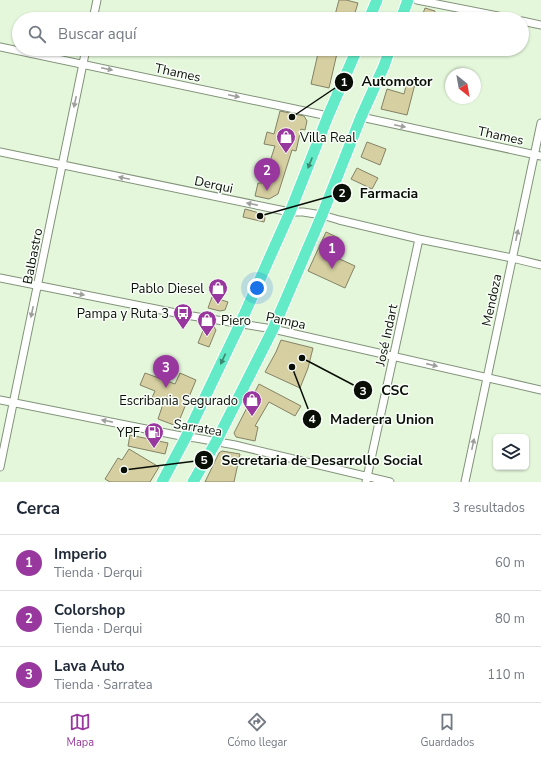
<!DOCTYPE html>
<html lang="es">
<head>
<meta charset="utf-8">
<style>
	body { margin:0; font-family:"Nunito Sans",sans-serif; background:#f6f6f7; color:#1f2937 }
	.controls { position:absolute; right:12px; bottom:12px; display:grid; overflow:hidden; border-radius:6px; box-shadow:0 1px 3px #0004 }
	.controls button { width:36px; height:36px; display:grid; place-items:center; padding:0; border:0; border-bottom:1px solid #e0e1e3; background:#fff; color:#1f2937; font:20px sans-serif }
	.compass { position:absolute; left:445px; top:68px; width:36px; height:36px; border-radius:50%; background:#fff; box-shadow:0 1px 3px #0004; rotate:149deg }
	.you { position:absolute; left:257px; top:288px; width:14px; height:14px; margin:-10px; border:3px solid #fff; border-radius:50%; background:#1a73e8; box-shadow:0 0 0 6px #1a73e833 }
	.badge { display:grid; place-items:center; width:26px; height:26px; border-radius:50%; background:#98379e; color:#fff; font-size:13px; font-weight:700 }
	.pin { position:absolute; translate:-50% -33px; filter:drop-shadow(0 1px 2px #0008) }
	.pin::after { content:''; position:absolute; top:21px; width:14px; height:12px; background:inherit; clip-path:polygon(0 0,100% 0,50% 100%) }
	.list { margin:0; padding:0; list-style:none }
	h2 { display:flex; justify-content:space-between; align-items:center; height:52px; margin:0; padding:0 16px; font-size:17px }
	h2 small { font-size:13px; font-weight:400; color:#747a83 }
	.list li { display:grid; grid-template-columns:26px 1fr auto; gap:12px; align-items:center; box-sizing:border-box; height:56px; padding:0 16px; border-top:1px solid #e0e1e3 }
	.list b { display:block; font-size:15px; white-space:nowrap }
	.list p { margin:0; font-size:13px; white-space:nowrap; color:#747a83 }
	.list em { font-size:13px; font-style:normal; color:#747a83 }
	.icon { flex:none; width:22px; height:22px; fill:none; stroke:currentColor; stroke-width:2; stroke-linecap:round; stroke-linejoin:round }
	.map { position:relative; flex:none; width:541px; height:482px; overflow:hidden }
	.search { position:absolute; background:#fff; box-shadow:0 1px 3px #0004; left:12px; right:12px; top:12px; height:44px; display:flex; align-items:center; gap:10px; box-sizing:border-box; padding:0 14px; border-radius:22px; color:#747a83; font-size:15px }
	.sheet { height:220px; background:#fff }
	nav { display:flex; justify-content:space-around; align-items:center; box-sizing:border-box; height:56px; border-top:1px solid #e0e1e3; background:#fff; font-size:11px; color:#747a83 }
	nav a { display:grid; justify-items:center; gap:2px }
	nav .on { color:#98379e }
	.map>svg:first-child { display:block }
</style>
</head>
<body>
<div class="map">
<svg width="541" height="482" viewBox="0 0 541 482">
	<rect width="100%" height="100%" fill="#e4f7db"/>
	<!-- building -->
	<path fill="#d5cfa1" stroke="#858265" d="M339 0H346L358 3 353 19 335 15Z
		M425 8 435 11 433 19H421Z
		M319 49H338L329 88 311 84Z
		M407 82 415 84 407 115 381 109 387 89 404 94Z
		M280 111 304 116 307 121 305 130 301 129 296 151 292 150 278 194 269 199 255 196 258 183H263L275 146 264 144 267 132 274 134Z
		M367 142 386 149 380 165 361 157Z
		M357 168 378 178 372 189 351 179Z
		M245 209 263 214 265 218 264 222 243 217Z
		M326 232 339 238 331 255 355 266 345 288 308 271Z
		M212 297 228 302 225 310 220 311 208 308Z
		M206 323 212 324 216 330 209 347 198 343Z
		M281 340 313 348 308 368 300 388 265 372 276 352Z
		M145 373 175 384 180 373 196 380 179 421 174 425 158 419 163 404 151 400 155 391 140 385Z
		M259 384 301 406 295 416 269 402 255 426 258 427 255 441 236 437 234 433Z
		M130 435 168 443 165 454 128 446Z
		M129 449 159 467 150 482H110L105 479 118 458 122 460Z
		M222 451 240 454 234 482H205L219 453Z"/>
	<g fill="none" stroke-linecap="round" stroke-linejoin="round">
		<!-- minor casing -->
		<g stroke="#82937a" stroke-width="9">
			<path id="minor" d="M417 0 513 19
				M93 19 97 0
				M522 21 541 25
				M0 47 328 116
				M361 117 541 156
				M0 152 290 212H303L322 215 339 220 419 239 512 258 541 265
				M0 278 186 315 273 329 541 390
				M0 400 186 437 196 438 235 445 390 482
				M0 467 86 49
				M366 482 419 239
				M465 482 541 123"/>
		</g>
		<!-- trunk casing -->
		<g stroke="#fff" stroke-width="13">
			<path id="trunk" d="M369 19 377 0
				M401 19 408 0
				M162 482 186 437 240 324 290 212 328 116 357 49
				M193 482 216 442 273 329 322 215 361 117 384 66 390 49"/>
		</g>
		<!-- minor -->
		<use href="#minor" stroke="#fff" stroke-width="7"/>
		<!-- trunk -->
		<use href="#trunk" stroke="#62ebc6" stroke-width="11"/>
	</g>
	<!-- one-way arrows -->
	<defs><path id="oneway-solid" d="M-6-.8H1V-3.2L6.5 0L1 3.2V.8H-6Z"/></defs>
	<g fill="#9d9f9b">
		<use href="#oneway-solid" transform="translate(107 69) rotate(12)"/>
		<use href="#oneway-solid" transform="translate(234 96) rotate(12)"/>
		<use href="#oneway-solid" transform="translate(75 102) rotate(102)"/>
		<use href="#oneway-solid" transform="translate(400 126) rotate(12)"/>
		<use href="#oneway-solid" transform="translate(124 178) rotate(-168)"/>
		<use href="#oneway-solid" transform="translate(252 204) rotate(-168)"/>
		<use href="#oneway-solid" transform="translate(517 235) rotate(-78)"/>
		<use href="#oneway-solid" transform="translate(79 294) rotate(11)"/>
		<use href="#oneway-solid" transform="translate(32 312) rotate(102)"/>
		<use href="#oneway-solid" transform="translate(432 365) rotate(13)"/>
		<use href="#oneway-solid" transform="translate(107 421) rotate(-169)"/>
		<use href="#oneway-solid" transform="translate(473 444) rotate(-78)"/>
	</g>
	<g fill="#3a8870">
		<use href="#oneway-solid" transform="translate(310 163) rotate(112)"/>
		<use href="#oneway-solid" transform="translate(223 359) rotate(115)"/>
	</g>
	<!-- icons -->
	<defs>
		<g id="shop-pin" transform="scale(1)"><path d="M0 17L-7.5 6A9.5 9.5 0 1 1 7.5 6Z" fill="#98379e" stroke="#fafef9"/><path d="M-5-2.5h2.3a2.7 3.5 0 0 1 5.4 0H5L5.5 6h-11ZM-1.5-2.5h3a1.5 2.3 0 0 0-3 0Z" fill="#fff"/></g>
		<g id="bus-pin" transform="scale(1)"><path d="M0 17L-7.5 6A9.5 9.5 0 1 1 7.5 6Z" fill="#98379e" stroke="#fafef9"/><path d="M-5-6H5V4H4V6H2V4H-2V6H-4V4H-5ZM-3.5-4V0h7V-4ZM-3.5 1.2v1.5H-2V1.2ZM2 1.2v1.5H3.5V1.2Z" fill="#fff"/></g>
		<g id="fuel-pin" transform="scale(1)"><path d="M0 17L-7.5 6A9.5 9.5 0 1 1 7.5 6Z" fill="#98379e" stroke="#fafef9"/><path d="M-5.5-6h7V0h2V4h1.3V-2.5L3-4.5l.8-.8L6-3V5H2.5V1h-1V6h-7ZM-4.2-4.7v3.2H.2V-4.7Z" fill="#fff"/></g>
	</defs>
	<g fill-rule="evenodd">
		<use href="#shop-pin" x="286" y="137"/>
		<use href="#shop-pin" x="218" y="288"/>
		<use href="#bus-pin" x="183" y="313"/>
		<use href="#shop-pin" x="207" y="320"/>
		<use href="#shop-pin" x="252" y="400"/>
		<use href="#fuel-pin" x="154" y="432"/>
	</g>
	<g text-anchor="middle" stroke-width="3" stroke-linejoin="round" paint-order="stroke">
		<!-- street labels -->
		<g font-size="13" fill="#090f06" stroke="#fafef9">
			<text transform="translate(178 72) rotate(12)" y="5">Thames</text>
			<text transform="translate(501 135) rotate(12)" y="5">Thames</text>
			<text transform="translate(214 184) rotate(12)" y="5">Derqui</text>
			<text transform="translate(32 256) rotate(-79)" y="5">Balbastro</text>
			<text transform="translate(491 300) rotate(-78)" y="5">Mendoza</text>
			<text transform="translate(286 320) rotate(12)" y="5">Pampa</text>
			<text transform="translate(386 335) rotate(-78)" y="5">José Indart</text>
			<text transform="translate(198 427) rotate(10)" y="5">Sarratea</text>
		</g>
		<!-- poi labels -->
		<g font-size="13" fill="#090f06" stroke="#fafef9" text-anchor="end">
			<text x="300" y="142" text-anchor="start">Villa Real</text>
			<text x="204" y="293">Pablo Diesel</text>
			<text x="169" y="318">Pampa y Ruta 3</text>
			<text x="221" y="325" text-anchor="start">Piero</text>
			<text x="238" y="405">Escribania Segurado</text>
			<text x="140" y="437">YPF</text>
		</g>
	</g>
	<!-- callouts -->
	<path fill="none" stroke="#090f06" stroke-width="1.5" d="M292 117L344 82M260 216L342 193M302 358L363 390M292 367L312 419M124 470L204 460"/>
	<g fill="#090f06" stroke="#fafef9" stroke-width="1.5">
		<circle cx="292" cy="117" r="4"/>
		<circle cx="260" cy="216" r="4"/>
		<circle cx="302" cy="358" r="4"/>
		<circle cx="292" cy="367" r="4"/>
		<circle cx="124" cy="470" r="4"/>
		<circle cx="344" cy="82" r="10"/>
		<circle cx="342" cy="193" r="10"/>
		<circle cx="363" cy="390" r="10"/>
		<circle cx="312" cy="419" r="10"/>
		<circle cx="204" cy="460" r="10"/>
	</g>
	<g font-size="12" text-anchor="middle" font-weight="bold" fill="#fff">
		<text x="344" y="86">1</text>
		<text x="342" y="197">2</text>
		<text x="363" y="395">3</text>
		<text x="312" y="423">4</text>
		<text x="204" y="464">5</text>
	</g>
	<g font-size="14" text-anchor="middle" font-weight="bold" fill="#090f06" stroke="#fafef9" stroke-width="3" stroke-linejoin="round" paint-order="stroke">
		<text x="397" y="86">Automotor</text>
		<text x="389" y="198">Farmacia</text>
		<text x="395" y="395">CSC</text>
		<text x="382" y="424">Maderera Union</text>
		<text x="322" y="465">Secretaria de Desarrollo Social</text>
	</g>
</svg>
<div class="controls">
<button><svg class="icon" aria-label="layers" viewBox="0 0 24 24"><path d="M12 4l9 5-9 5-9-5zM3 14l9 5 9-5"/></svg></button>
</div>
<svg class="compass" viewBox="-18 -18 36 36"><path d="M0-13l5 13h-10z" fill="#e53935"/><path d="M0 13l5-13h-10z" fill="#747a83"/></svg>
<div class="you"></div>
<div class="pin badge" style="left:332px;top:269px">1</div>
<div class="pin badge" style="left:267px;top:191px">2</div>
<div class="pin badge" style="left:166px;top:388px">3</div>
<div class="search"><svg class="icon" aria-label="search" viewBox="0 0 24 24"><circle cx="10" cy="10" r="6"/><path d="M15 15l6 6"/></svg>Buscar aquí</div>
</div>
<section class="sheet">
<h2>Cerca<small>3 resultados</small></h2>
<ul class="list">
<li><span class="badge">1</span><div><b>Imperio</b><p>Tienda · Derqui</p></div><em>60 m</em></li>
<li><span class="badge">2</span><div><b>Colorshop</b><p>Tienda · Derqui</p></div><em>80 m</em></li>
<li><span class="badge">3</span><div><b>Lava Auto</b><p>Tienda · Sarratea</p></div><em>110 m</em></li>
</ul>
</section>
<nav>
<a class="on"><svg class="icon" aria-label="map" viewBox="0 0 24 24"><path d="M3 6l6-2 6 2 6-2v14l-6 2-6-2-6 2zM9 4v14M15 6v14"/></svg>Mapa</a>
<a><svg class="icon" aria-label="directions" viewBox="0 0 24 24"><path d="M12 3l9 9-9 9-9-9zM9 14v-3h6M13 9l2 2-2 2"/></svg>Cómo llegar</a>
<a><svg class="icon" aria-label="saved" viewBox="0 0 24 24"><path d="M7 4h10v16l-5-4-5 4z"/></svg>Guardados</a>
</nav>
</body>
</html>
